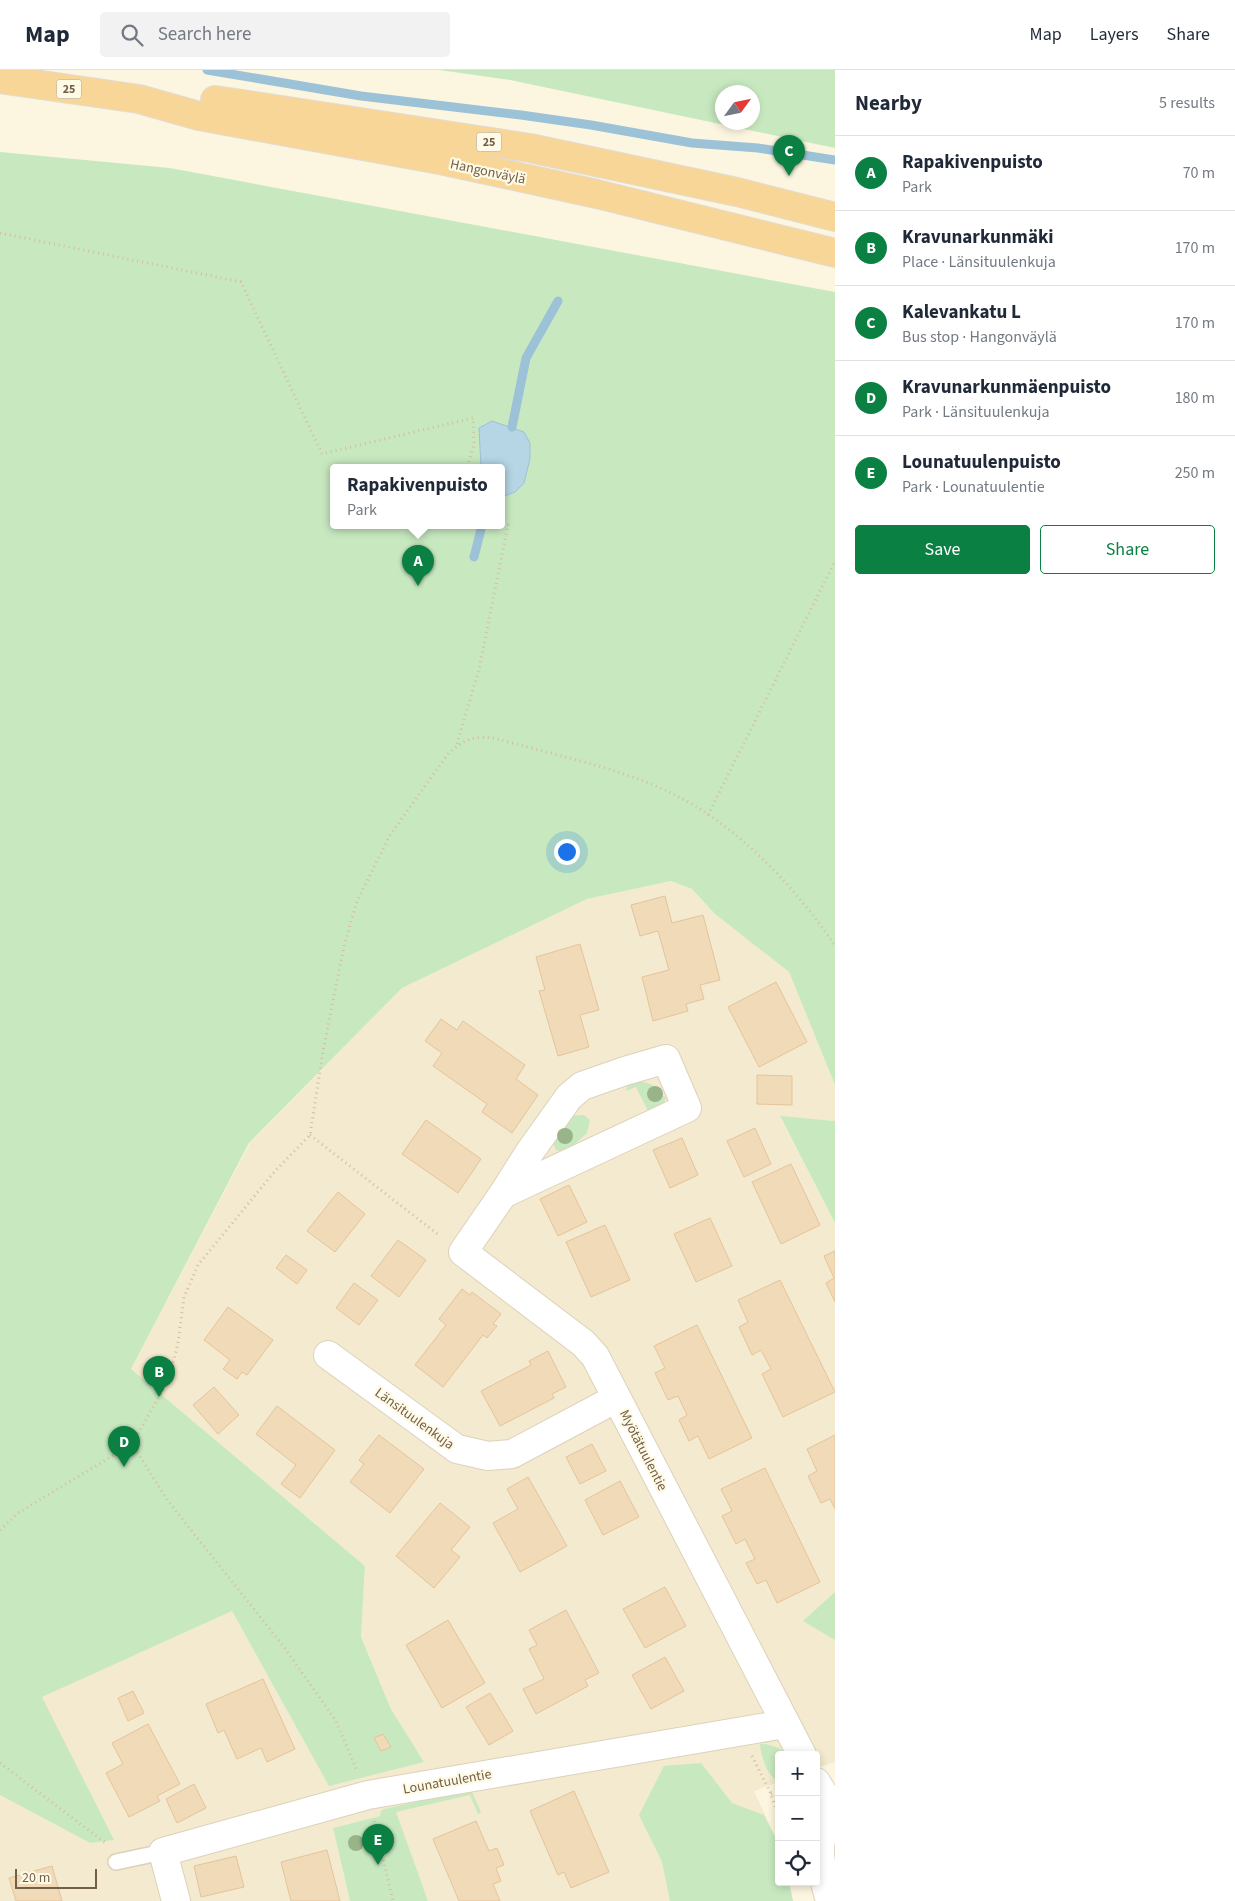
<!DOCTYPE html>
<html lang="en">
<head>
<meta charset="utf-8">
<style>
	body { margin:0; font-family:"Source Sans 3",sans-serif; background:#f2f2f3; color:#1f2937 }
	.controls { position:absolute; right:15px; bottom:15px; display:grid; overflow:hidden; border-radius:5px; box-shadow:0 2px 8px #0003 }
	.controls button { width:45px; height:45px; display:grid; place-items:center; padding:0; border:0; border-bottom:1px solid #e0e1e3; background:#fff; color:#1f2937; font:25px sans-serif }
	.compass { position:absolute; left:715px; top:15px; width:45px; height:45px; border-radius:50%; background:#fff; box-shadow:0 2px 8px #0003; rotate:57deg }
	.scale { position:absolute; left:15px; bottom:12px; width:82px; box-sizing:border-box; padding-left:5px; border:2px solid #725f48; border-top:0; font-size:14px; line-height:18px; white-space:nowrap; color:#725f48; -webkit-text-stroke:4px #fffae6; paint-order:stroke }
	.you { position:absolute; left:566px; top:781px; width:18px; height:18px; margin:-12px; border:4px solid #fff; border-radius:50%; background:#1a73e8; box-shadow:0 0 0 8px #1a73e833 }
	.badge { display:grid; place-items:center; width:32px; height:32px; border-radius:50%; background:#0b8043; color:#fff; font-size:16px; font-weight:700 }
	.pin { position:absolute; translate:-50% -41px; filter:drop-shadow(0 1px 2px #0008) }
	.pin::after { content:''; position:absolute; top:26px; width:18px; height:15px; background:inherit; clip-path:polygon(0 0,100% 0,50% 100%) }
	.popup { position:absolute; left:330px; top:394px; width:175px; height:65px; box-sizing:border-box; display:grid; place-content:center; border-radius:5px; background:#fff; filter:drop-shadow(0 1px 4px #0005); font-size:16px; white-space:nowrap; color:#747a83 }
	.popup b { font-size:19px; color:#1f2937 }
	.popup::after { content:''; position:absolute; left:50%; top:100%; margin-left:-10px; border:10px solid transparent; border-top-color:#fff }
	.list { margin:0; padding:0; list-style:none }
	h2 { display:flex; justify-content:space-between; align-items:center; height:65px; margin:0; padding:0 20px; font-size:21px }
	h2 small { font-size:16px; font-weight:400; color:#747a83 }
	.list li { display:grid; grid-template-columns:32px 1fr auto; gap:15px; align-items:center; box-sizing:border-box; height:75px; padding:0 20px; border-top:1px solid #e0e1e3 }
	.list b { display:block; font-size:19px; white-space:nowrap }
	.list p { margin:0; font-size:16px; white-space:nowrap; color:#747a83 }
	.list em { font-size:16px; font-style:normal; color:#747a83 }
	.actions { display:flex; gap:10px; padding:15px 20px }
	.actions a { flex:1; padding:11px 0; border:1px solid #0b8043; border-radius:5px; text-align:center; font-size:18px; color:#0b8043 }
	.actions .main { background:#0b8043; color:#fff }
	.icon { flex:none; width:28px; height:28px; fill:none; stroke:currentColor; stroke-width:2; stroke-linecap:round; stroke-linejoin:round }
	.map { position:relative; flex:none; width:835px; height:1831px; overflow:hidden }
	header { display:flex; align-items:center; gap:30px; box-sizing:border-box; height:70px; padding:0 25px; background:#fff; border-bottom:1px solid #e0e1e3 }
	header strong { font-size:24px }
	nav { display:flex; gap:28px; margin-inline-start:auto; font-size:18px }
	.search { width:350px; height:45px; background:#f2f2f3; display:flex; align-items:center; gap:12px; box-sizing:border-box; padding:0 18px; border-radius:5px; color:#747a83; font-size:19px }
	main { display:flex }
	aside { flex:1; background:#fff }
	.map>svg:first-child { display:block }
</style>
</head>
<body>
<header>
<strong>Map</strong>
<div class="search"><svg class="icon" aria-label="search" viewBox="0 0 24 24"><circle cx="10" cy="10" r="6"/><path d="M15 15l6 6"/></svg>Search here</div>
<nav><a>Map</a><a>Layers</a><a>Share</a></nav>
</header>
<main>
<div class="map">
<svg width="835" height="1831" viewBox="0 0 835 1831">
	<rect width="100%" height="100%" fill="#fcf6e1"/>
	<!-- residential -->
	<path fill="#f3eacf" d="M671 811 692 819 715 844 789 902 835 1015V1051L780 1047 835 1153V1692L816 1698V1685H779V1712L754 1721 779 1775V1812H789L793 1831H428L395 1742 333 1758 350 1831H0V1725L90 1773 113 1769 41 1627 232 1541 329 1715 423 1691 391 1639 361 1567 365 1496 131 1299 250 1073 402 918 587 829Z"/>
	<!-- green -->
	<path fill="#c8e9c0" fill-rule="evenodd" d="M439 0H835V78L510 10ZM722 22H752V52H722Z
		M0 82 170 98 835 222V1015L789 902 715 844 692 819 671 811 587 829 402 918 249 1073 131 1299 365 1496 361 1567 391 1639 424 1692 329 1716 232 1541 42 1627 114 1770 90 1773 0 1725ZM334 397H502V455H334Z
		M637 1011C648 1012 657 1015 663 1026L666 1027 663 1035 649 1043 636 1017 626 1021 628 1014Z
		M578 1045H584L590 1050 587 1063 575 1074V1076L560 1081 556 1080 552 1071 569 1047Z
		M780 1046 835 1051V1153Z
		M835 1522V1570L803 1551Z
		M760 1674C771 1674 779 1677 787 1685H779V1711C767 1707 761 1686 760 1674Z
		M701 1693 732 1733 764 1745 779 1775V1812H789L793 1831H670L662 1792 639 1745 664 1696Z
		M471 1720 481 1742 478 1744 470 1725 396 1742 428 1831H350L333 1758 380 1746 381 1741 384 1739Z"/>
	<!-- water -->
	<path fill="#b6d5e5" stroke="#9cc2d7" d="M492 351 524 362 530 373V389L524 413 515 422 502 427V397H481L479 358Z"/>
	<g fill="none" stroke-linecap="round" stroke-linejoin="round">
		<!-- stream -->
		<path stroke="#9cc2d7" stroke-width="9" d="M207 0 361 26 521 45 591 55 692 73 758 78 835 90
			M512 357 526 288 558 231
			M474 487 482 455"/>
	</g>
	<!-- building -->
	<path fill="#f1dab8" stroke="#e4c499" d="M665 826 672 853 703 845 720 910 700 915 704 929 686 934 688 941 653 951 642 907 669 900 658 861 640 866 631 835Z
		M580 874 599 940 580 945 589 977 558 986 539 921 545 920 536 887Z
		M776 912 807 972 759 997 728 937Z
		M441 949 457 960 463 951 525 995 516 1009 538 1025 512 1063 482 1042 487 1034 433 996 442 983 425 971Z
		M757 1005 792 1006V1035L757 1034Z
		M426 1050 481 1089 458 1123 402 1084Z
		M755 1058 771 1094 744 1107 727 1071Z
		M682 1068 698 1105 670 1118 653 1080Z
		M791 1094 820 1155 781 1174 752 1112Z
		M569 1115 587 1152 558 1166 540 1129Z
		M338 1122 365 1144 335 1182 307 1161Z
		M710 1148 732 1196 696 1212 674 1164Z
		M605 1155 630 1210 591 1227 566 1172Z
		M398 1170 426 1190 399 1227 371 1206Z
		M835 1181V1232L826 1213 834 1208 824 1186Z
		M286 1185 307 1200 297 1214 276 1198Z
		M780 1210 835 1322 783 1347 762 1304 771 1299 761 1280 752 1285 739 1257 748 1252 738 1230Z
		M354 1213 378 1230 359 1255 336 1238Z
		M462 1219 470 1225 472 1222 501 1244 493 1254 497 1256 487 1268 483 1265 443 1317 415 1295 446 1255 439 1249Z
		M228 1237 273 1270 247 1305 242 1302 237 1309 223 1299 230 1290 204 1270Z
		M697 1255 752 1368 709 1389 698 1366 689 1371 679 1350 687 1345 678 1326 668 1330 655 1303 665 1298 654 1276Z
		M548 1281 566 1317 552 1324 554 1328 500 1356 481 1321 531 1295 529 1291Z
		M214 1317 239 1345 218 1364 193 1335Z
		M277 1336 335 1380 300 1428 281 1414 296 1395 256 1364Z
		M379 1365 424 1399 390 1443 350 1412 364 1394 359 1390Z
		M835 1365V1439L830 1429 821 1433 808 1406 817 1401 807 1379Z
		M592 1374 606 1401 580 1414 566 1387Z
		M765 1398 820 1512 777 1533 766 1510 757 1514 746 1493 755 1489 745 1469 736 1474 722 1446 732 1441 721 1419Z
		M528 1407 567 1476 520 1502 493 1453 518 1439 507 1419Z
		M620 1411 639 1447 603 1465 585 1430Z
		M440 1433 470 1457 451 1480 460 1487 434 1518 396 1486Z
		M665 1517 686 1556 645 1578 623 1539Z
		M566 1540 599 1603 585 1610 588 1616 536 1644 523 1619 544 1609 529 1579 537 1575 529 1560Z
		M448 1550 485 1613 442 1638 406 1575Z
		M665 1587 684 1621 651 1639 632 1605Z
		M263 1609 295 1679 267 1692 261 1678 237 1689 224 1660 218 1663 206 1634Z
		M133 1621 144 1643 128 1651 118 1628Z
		M490 1623 513 1661 489 1675 466 1637Z
		M148 1654 180 1714 157 1726 160 1731 129 1747 106 1703 123 1694 112 1673Z
		M383 1664 391 1677 381 1681 374 1668Z
		M194 1714 206 1738 177 1753 166 1729Z
		M574 1721 609 1802 571 1818 564 1802 558 1805 530 1741Z
		M476 1751 489 1781 497 1778 504 1795 496 1798 501 1811 493 1814 500 1831H459L433 1769Z
		M327 1780 340 1831H291L281 1792Z
		M236 1786 244 1817 201 1827 194 1796Z
		M52 1796 62 1831H16L9 1808Z"/>
	<g fill="none" stroke-linecap="round" stroke-linejoin="round">
		<!-- service casing -->
		<g stroke="#ddd1ba" stroke-width="18">
			<path id="service" d="M116 1792 163 1782"/>
		</g>
		<!-- minor casing -->
		<g stroke="#ddd1ba" stroke-width="30">
			<path id="minor" d="M503 1124 687 1038 666 989 625 1001 582 1016 569 1027 529 1083 503 1124 463 1182 583 1273 595 1286 802 1685
				M328 1285 457 1379 488 1386 512 1384 617 1328
				M816 1712 834 1741
				M176 1831 163 1782 368 1725 785 1654
				M830 1831C821 1798 811 1770 835 1740"/>
		</g>
		<!-- trunk casing -->
		<g stroke="#e0dcd7" stroke-width="30">
			<path id="trunk" d="M0 9 139 29 199 46 445 91 597 124 835 183
				M215 30 530 78 737 122 835 147"/>
		</g>
		<!-- path -->
		<path stroke="#d5bd9c" stroke-width="3" stroke-dasharray="1 4" stroke-linecap="butt" d="M0 163 241 212 322 384 473 348 474 375 467 397
			M457 674 479 599 508 455 502 453
			M708 745 835 491
			M310 1065 440 1166
			M132 1374 168 1431 284 1577 336 1651 357 1701
			M0 1460 18 1443 132 1374 169 1309 178 1273 184 1227 198 1195 275 1101 310 1065 323 981 344 876 357 831 390 765 448 684C464 669 472 666 494 668 550 684 617 697 669 722 735 753 795 816 835 876
			M752 1686 771 1724 779 1748
			M0 1693 107 1774
			M771 1724 779 1721
			M374 1751 393 1831"/>
		<!-- service -->
		<use href="#service" stroke="#fff" stroke-width="15"/>
		<!-- minor -->
		<use href="#minor" stroke="#fff" stroke-width="28"/>
		<!-- trunk -->
		<use href="#trunk" stroke="#f8d698" stroke-width="28"/>
	</g>
	<!-- trees -->
	<g fill="#9ab48a">
		<circle cx="655" cy="1024" r="8"/>
		<circle cx="565" cy="1066" r="8"/>
		<circle cx="356" cy="1773" r="8"/>
	</g>
	<g text-anchor="middle" stroke-width="4.5" stroke-linejoin="round" paint-order="stroke">
		<!-- shield labels -->
		<g fill="#fffae6" stroke="#9c8e77" stroke-width="1">
			<rect x="56.5" y="9.5" width="25" height="19" rx="4"/>
			<rect x="476.5" y="62.5" width="25" height="19" rx="4"/>
		</g>
		<g font-size="12" font-weight="bold" fill="#725f48">
			<text x="69" y="23">25</text>
			<text x="489" y="76">25</text>
		</g>
		<!-- street labels -->
		<g font-size="14" fill="#725f48" stroke="#fffae6">
			<text transform="translate(488 101) rotate(12)" y="5">Hangonväylä</text>
			<text transform="translate(415 1348) rotate(36)" y="5">Länsituulenkuja</text>
			<text transform="translate(644 1380) rotate(63)" y="5">Myötätuulentie</text>
			<text transform="translate(447 1711) rotate(-10)" y="5">Lounatuulentie</text>
		</g>
	</g>
</svg>
<div class="controls">
<button>+</button>
<button>−</button>
<button><svg class="icon" aria-label="locate" viewBox="0 0 24 24"><circle cx="12" cy="12" r="6"/><path d="M12 2v4M12 18v4M2 12h4M18 12h4"/></svg></button>
</div>
<svg class="compass" viewBox="-18 -18 36 36"><path d="M0-13l5 13h-10z" fill="#e53935"/><path d="M0 13l5-13h-10z" fill="#747a83"/></svg>
<div class="scale">20 m</div>
<div class="you"></div>
<div class="pin badge" style="left:418px;top:516px">A</div>
<div class="popup"><b>Rapakivenpuisto</b>Park</div>
<div class="pin badge" style="left:159px;top:1327px">B</div>
<div class="pin badge" style="left:789px;top:106px">C</div>
<div class="pin badge" style="left:124px;top:1397px">D</div>
<div class="pin badge" style="left:378px;top:1795px">E</div>
</div>
<aside>
<h2>Nearby<small>5 results</small></h2>
<ul class="list">
<li><span class="badge">A</span><div><b>Rapakivenpuisto</b><p>Park</p></div><em>70 m</em></li>
<li><span class="badge">B</span><div><b>Kravunarkunmäki</b><p>Place · Länsituulenkuja</p></div><em>170 m</em></li>
<li><span class="badge">C</span><div><b>Kalevankatu L</b><p>Bus stop · Hangonväylä</p></div><em>170 m</em></li>
<li><span class="badge">D</span><div><b>Kravunarkunmäenpuisto</b><p>Park · Länsituulenkuja</p></div><em>180 m</em></li>
<li><span class="badge">E</span><div><b>Lounatuulenpuisto</b><p>Park · Lounatuulentie</p></div><em>250 m</em></li>
</ul>
<div class="actions"><a class="main">Save</a><a>Share</a></div>
</aside>
</main>
</body>
</html>
